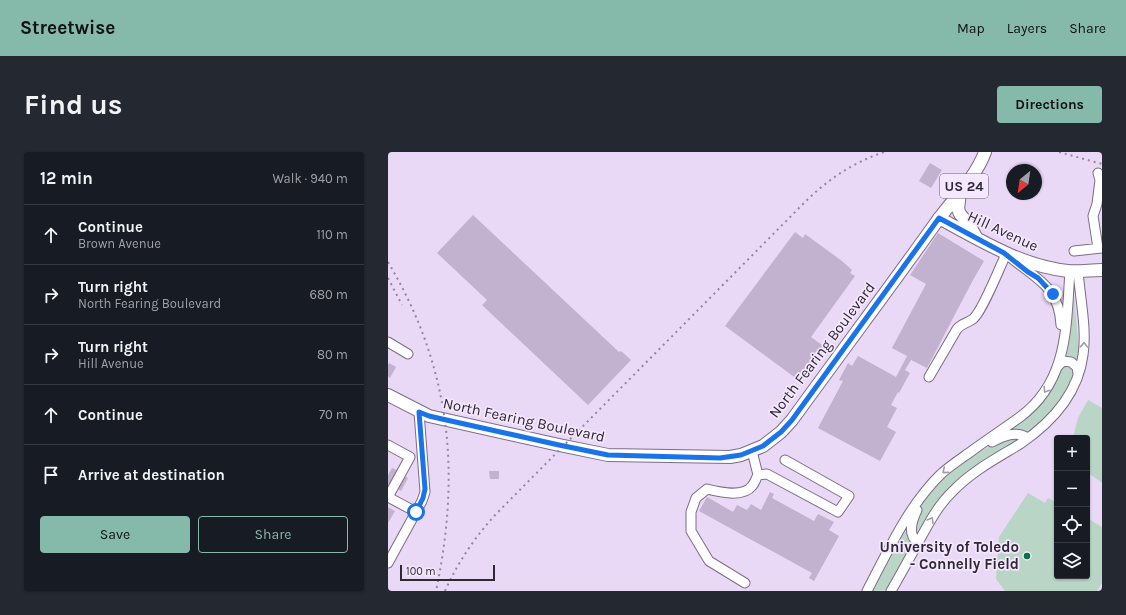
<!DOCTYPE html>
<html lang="en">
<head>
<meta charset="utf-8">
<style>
	body { margin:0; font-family:Karla,sans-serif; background:#242831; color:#f1f3f6 }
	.controls { position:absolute; right:12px; bottom:12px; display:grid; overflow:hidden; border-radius:4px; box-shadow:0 1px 3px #0004 }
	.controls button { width:36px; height:36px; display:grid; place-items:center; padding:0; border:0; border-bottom:1px solid #363941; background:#171b24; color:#f1f3f6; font:20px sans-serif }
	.compass { position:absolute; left:618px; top:12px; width:36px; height:36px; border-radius:50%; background:#171b24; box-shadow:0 1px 3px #0004; rotate:209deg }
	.scale { position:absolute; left:12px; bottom:10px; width:95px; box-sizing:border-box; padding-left:4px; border:2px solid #2f2934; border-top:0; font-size:11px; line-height:14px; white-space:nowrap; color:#2f2934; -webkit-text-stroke:3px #f4e7ff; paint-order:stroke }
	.stop { position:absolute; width:12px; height:12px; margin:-9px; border:3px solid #1a73e8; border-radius:50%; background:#fff }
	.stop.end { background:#1a73e8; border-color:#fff; box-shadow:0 1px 4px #0008 }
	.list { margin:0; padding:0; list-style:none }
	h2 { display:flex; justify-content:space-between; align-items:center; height:52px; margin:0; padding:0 16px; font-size:17px }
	h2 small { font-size:13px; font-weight:400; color:#9ea1a6 }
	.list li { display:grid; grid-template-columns:26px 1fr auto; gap:12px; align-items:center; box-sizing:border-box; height:60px; padding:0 16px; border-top:1px solid #363941 }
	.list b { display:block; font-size:15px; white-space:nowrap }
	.list p { margin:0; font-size:13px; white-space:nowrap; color:#9ea1a6 }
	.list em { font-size:13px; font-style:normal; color:#9ea1a6 }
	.actions { display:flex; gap:8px; padding:12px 16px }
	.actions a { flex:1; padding:9px 0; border:1px solid #85b9a9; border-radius:4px; text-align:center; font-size:14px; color:#85b9a9 }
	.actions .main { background:#85b9a9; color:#111 }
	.icon { flex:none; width:22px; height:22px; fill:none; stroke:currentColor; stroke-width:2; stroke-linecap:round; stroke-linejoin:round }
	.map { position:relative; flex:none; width:714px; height:439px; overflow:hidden; border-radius:4px }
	header { display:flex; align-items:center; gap:24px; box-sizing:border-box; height:56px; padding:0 20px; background:#85b9a9; color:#111 }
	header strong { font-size:19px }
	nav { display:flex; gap:22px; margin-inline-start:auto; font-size:14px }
	.intro { display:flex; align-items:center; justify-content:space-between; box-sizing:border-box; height:96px; padding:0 24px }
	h1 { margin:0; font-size:28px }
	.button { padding:10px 18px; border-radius:4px; background:#85b9a9; color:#111; font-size:14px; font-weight:700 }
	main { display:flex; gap:24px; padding:0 24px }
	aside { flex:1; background:#171b24; border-radius:4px; box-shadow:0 1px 3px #0004 }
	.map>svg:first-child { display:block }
</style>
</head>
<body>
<header>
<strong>Streetwise</strong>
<nav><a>Map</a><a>Layers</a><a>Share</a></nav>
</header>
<div class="intro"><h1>Find us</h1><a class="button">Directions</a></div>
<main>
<aside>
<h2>12 min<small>Walk · 940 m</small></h2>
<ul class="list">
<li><svg class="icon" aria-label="ahead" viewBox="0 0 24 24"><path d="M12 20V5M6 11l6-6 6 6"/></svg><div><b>Continue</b><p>Brown Avenue</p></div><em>110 m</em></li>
<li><svg class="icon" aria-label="right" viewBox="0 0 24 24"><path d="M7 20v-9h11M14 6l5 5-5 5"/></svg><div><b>Turn right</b><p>North Fearing Boulevard</p></div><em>680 m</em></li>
<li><svg class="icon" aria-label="right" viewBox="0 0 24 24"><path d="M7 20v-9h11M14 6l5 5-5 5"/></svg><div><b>Turn right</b><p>Hill Avenue</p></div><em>80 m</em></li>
<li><svg class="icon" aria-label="ahead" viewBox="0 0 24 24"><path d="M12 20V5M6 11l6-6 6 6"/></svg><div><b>Continue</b></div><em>70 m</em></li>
<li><svg class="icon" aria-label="arrive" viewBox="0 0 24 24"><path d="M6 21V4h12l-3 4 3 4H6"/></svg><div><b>Arrive at destination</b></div></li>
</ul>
<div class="actions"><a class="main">Save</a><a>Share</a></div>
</aside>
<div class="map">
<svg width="714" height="439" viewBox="0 0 714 439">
	<rect width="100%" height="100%" fill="#e9d8f6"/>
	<!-- green -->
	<path fill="#b9d5c5" d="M685 132 691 198 690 209 677 204Z
		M676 212 686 216C683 243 661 264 641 281L620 278C636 268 651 256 662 240 667 231 670 220 676 212Z
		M700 248 714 256V331L699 320V286H685L690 266Z
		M617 286 631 287 582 319 529 384 527 382C527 377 526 369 528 364 543 329 585 302 617 286Z
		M640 341 657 351 660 346 669 351V424H699V366L714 375V431L709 439H617L608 427 611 385Z
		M519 374H520L525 392 500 438 483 439Z"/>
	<!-- building -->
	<path fill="#c2b1cf" d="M542 11 554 18 543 36 531 29Z
		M85 63 231 200 233 199 243 208 200 253 94 153 99 148 49 101Z
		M407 80 415 86 417 82 454 109 464 118 462 121 467 124 423 185 438 196 413 230 337 174Z
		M550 81 596 109 585 128 539 216 523 208 517 218 522 221 511 241 510 240 503 253 509 256 499 275 508 280 492 309 430 276 455 229 451 228 460 211 464 214 470 204 508 225 519 204 504 196 538 132 522 123Z
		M1 211 8 215 2 226 0 224V213Z
		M4 316 11 319 3 333 0 332V323Z
		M101 319H111V327H102Z
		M14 323 20 326 13 339 7 336Z
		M382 340 386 342 384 346 426 369 430 362 446 370 441 378 451 384 426 429 421 426 424 421 311 359 319 345 345 360 349 353 359 358 363 352 373 358Z
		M0 355 7 359 0 371Z"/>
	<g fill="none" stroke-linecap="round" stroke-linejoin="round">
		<!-- minor casing -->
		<g stroke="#7c6d87" stroke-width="11">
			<path id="minor" d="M710 21 712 28 709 52 705 64 710 96
				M686 99 714 96
				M622 105C648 127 671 134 673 173
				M0 190 20 202
				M670 214 675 209 683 210 689 215 690 222
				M541 225 569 177C574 171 580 171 585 167 594 160 612 115 618 102
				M604 290C615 284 628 278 640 286
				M0 293 22 305 0 345 28 360
				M370 323 379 322 450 360 461 344 397 308
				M529 358C524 369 519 382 530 391
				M0 411 34 349 37 340 31 260
				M357 431 321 409 303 379V360L308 346 319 337C331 340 355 346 364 334 367 331 368 326 370 323L364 299
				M479 439C500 399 520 354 553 322 563 313 574 306 585 298 600 287 617 276 632 265 681 229 678 173 682 119
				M503 439C513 422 522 405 531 389 541 371 550 353 565 339 584 319 609 306 632 292 663 271 690 242 695 203 699 178 692 145 690 119"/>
		</g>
		<!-- major casing -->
		<g stroke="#7c6d87" stroke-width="14">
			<path id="major" d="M572 41 570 57 572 62 582 74 588 85
				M551 66C592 88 633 114 680 119 691 120 703 118 714 118
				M0 243 41 264 171 293 220 303 342 305 353 303 375 294 393 280 404 268C451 203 500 138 547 72 564 48 587 27 597 0"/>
		</g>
		<!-- minor -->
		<use href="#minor" stroke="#fff" stroke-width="9"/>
		<!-- major -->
		<use href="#major" stroke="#fff" stroke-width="12"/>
		<!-- rail -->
		<path stroke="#93879c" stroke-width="2" stroke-dasharray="2 4" stroke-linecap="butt" d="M671 0 714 12
			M0 110C63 216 73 320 48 439
			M0 126 14 153
			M57 439C70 410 87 385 108 362L416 51C439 28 464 11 496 0"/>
	</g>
	<!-- one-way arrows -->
	<defs><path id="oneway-chevron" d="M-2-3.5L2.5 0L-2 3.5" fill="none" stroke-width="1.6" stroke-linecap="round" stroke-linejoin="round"/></defs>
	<g stroke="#a19fa4">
		<use href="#oneway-chevron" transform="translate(696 193) rotate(-88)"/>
		<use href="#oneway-chevron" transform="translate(658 238) rotate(124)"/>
		<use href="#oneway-chevron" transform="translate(557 319) rotate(139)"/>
		<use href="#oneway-chevron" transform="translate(543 368) rotate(-60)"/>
	</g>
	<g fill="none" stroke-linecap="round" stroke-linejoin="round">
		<!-- route -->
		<path stroke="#1a73e8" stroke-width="5" d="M28 360 35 346 37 337 31 260 41 264 54 267 171 293 220 303 332 306 353 303 375 294 393 280 404 268 551 66 616 101 640 120 650 126 665 142"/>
	</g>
	<!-- markers -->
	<circle fill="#02724b" stroke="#f4e7ff" stroke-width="1.5" cx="639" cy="404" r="4"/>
	<g text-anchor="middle" stroke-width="3.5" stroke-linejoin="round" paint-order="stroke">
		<!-- shield labels -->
		<rect fill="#f4e7ff" stroke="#6a6271" stroke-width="1" x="552" y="22" width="48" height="24" rx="3"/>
		<g font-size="14" font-weight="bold" fill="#2f2934">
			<text x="576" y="39">US 24</text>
		</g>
		<!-- street labels -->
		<g font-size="15" fill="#2f2934" stroke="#f4e7ff">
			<text transform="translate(615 79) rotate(25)" y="5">Hill Avenue</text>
			<text transform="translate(434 198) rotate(-53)" y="5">North Fearing Boulevard</text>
			<text transform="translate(136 268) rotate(12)" y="5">North Fearing Boulevard</text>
		</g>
		<!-- poi labels -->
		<g font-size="15" font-weight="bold" fill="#2f2934" stroke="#f4e7ff" text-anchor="end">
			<text x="631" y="400">University of Toledo<tspan x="631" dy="17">- Connelly Field</tspan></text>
		</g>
	</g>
</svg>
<div class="controls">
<button>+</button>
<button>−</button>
<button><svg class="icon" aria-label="locate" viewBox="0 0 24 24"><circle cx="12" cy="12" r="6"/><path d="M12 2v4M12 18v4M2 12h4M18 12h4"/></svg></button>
<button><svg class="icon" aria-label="layers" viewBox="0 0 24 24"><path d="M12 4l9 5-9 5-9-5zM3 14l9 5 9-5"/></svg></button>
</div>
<svg class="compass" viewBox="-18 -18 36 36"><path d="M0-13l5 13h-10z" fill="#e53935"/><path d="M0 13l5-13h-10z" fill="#9ea1a6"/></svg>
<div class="scale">100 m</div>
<div class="stop" style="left:28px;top:360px"></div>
<div class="stop end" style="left:665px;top:142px"></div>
</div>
</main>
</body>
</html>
